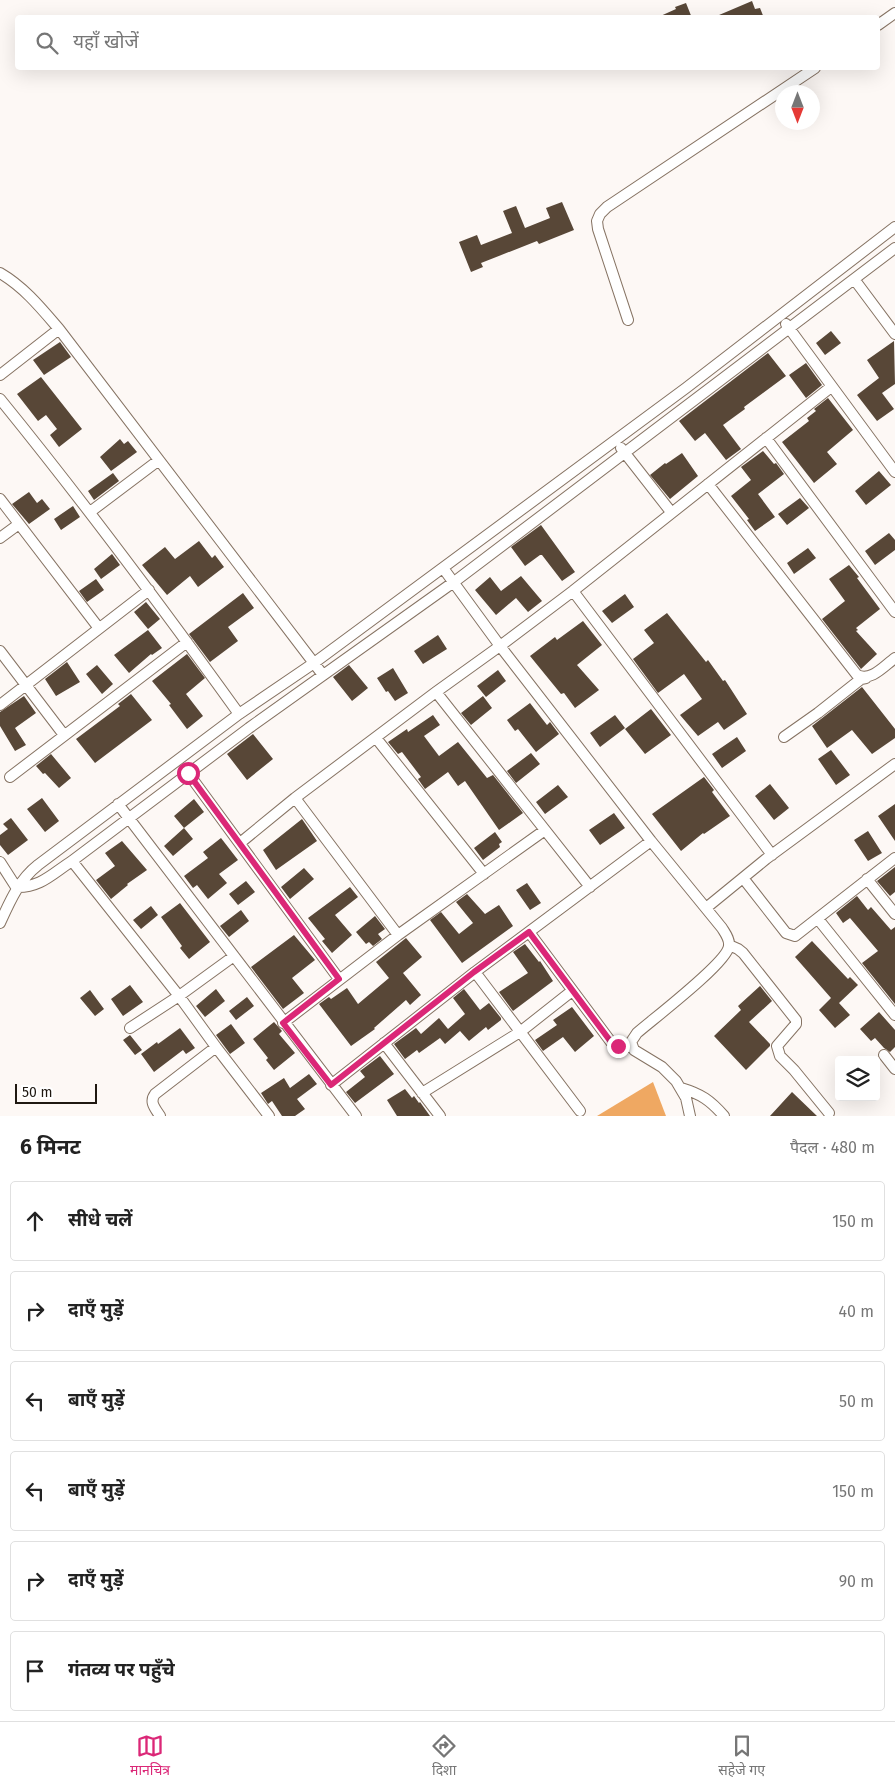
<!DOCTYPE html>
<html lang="hi">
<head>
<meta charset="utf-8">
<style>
	body { margin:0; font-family:"Fira Sans","Noto Sans Devanagari",sans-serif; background:#f2f2f2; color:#222 }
	.controls { position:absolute; right:15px; bottom:15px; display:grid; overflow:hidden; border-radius:5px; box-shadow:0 5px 20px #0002 }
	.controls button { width:45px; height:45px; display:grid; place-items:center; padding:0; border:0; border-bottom:1px solid #e0e0e0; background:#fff; color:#222; font:25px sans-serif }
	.compass { position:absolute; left:775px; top:85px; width:45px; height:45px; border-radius:50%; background:#fff; box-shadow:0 5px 20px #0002; rotate:180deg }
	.scale { position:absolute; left:15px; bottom:12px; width:82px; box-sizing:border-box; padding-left:5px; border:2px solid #1f1811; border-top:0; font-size:14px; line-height:18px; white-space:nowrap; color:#1f1811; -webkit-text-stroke:4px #fff; paint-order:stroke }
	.stop { position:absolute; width:15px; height:15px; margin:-11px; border:4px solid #db2777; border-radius:50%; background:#fff }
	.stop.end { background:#db2777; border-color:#fff; box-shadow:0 1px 5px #0008 }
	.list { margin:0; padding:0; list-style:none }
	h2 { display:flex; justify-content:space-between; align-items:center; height:65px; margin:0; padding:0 20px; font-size:21px }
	h2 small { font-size:16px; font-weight:400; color:#767676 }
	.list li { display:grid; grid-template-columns:32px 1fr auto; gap:15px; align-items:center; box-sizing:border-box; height:80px; margin:0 10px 10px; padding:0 10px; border:1px solid #e0e0e0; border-radius:5px }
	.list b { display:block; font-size:19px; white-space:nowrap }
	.list em { font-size:16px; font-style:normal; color:#767676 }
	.icon { flex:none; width:28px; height:28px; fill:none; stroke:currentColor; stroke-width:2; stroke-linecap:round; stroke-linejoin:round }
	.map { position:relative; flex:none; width:895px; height:1116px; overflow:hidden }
	.search { position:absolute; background:#fff; box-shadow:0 5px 20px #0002; left:15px; right:15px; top:15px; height:55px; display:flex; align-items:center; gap:12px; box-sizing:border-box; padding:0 18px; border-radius:5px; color:#767676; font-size:19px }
	.sheet { height:605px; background:#fff }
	nav { display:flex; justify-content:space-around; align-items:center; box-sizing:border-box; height:70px; border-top:1px solid #e0e0e0; background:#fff; font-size:14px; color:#767676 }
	nav a { display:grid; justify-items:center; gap:2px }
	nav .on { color:#db2777 }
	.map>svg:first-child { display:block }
</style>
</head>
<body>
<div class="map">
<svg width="895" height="1116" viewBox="0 0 895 1116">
	<rect width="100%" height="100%" fill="#fdf8f5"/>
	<!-- water -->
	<path fill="#efa862" d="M653 1082 666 1116H597Z"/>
	<!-- building -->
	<path fill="#584737" d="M752 1 755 9 760 8 764 18H712Z
		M686 3 692 18H656L676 9 675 7Z
		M562 202 574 230 539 244 537 241 481 263 483 267 471 272 459 242 477 235 481 245 512 233 503 211 516 206 525 228 550 218 546 208Z
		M831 331 841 343 825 355 816 343Z
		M894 341 895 384 882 393 894 409 877 421 857 395 879 378 867 360Z
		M60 342 71 357 44 375 33 360Z
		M768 353 786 376 744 407 745 409 723 425 741 449 726 460 705 433 695 441 679 421Z
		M806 363 822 385 806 398 789 375Z
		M41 377 82 429 59 447 50 435 57 429 46 415 38 421 17 394Z
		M828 398 853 430 827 452 837 464 814 483 782 442 809 421 807 418 816 411 814 409Z
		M120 439 124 444 128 441 137 452 111 471 100 457Z
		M763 451 774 464 776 463 784 474 758 494 775 517 755 531 747 520 749 519 731 496 751 480 741 467Z
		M682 453 698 476 670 499 650 475 665 463 666 464Z
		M879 471 891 485 866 505 855 491Z
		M113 473 119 481 94 500 88 491Z
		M29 492 37 503 42 499 50 509 29 524 12 504Z
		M800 498 809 508 787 525 778 514Z
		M73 506 80 517 61 530 54 519Z
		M541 525 575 572 562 581 542 555H540L525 566 511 547Z
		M889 533 895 540V550L875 565 865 551Z
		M199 541 212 558 215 555 224 567 198 587 190 576 167 595 142 565 165 547 175 559Z
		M808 548 816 558 794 574 787 563Z
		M112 554 120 565 101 579 94 569Z
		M849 565 859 577 857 578 880 609 856 628 858 630 856 631 877 654 861 669 822 619 845 601 829 579Z
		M521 576 542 601 528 612 516 598 496 615 475 590 490 577 501 591Z
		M96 579 104 590 87 602 79 591Z
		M243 593 254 608 228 627 238 641 210 662 189 634Z
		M625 594 634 607 612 623 602 611Z
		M146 602 160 619 148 629 134 612Z
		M667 613 706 662 708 660 723 681 725 680 747 714 724 730 718 722 698 736 680 715 702 699 684 674 658 693 633 659 654 643 644 630Z
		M583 621 602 645 577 665 599 690 575 708 564 693 561 694 530 656 555 637 557 640Z
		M148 630 162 648 152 655 151 654 129 673 114 655Z
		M438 635 447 649 423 664 414 651Z
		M187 654 205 678 186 694 203 716 187 729 169 705 171 704 152 681Z
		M67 662 80 682 56 696 45 679Z
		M97 665 113 684 102 694 86 674Z
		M349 665 368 688 352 701 333 677Z
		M393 668 408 693 395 701 388 691 386 692 377 678Z
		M498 670 506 681 486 697 477 686Z
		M862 687 895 729V738L872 754 852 730 827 748 812 726Z
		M131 694 152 720 95 763 76 739 120 706 118 704Z
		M24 696 36 713 15 728 26 745 15 751 0 726V712Z
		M483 696 492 708 471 725 461 713Z
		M530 703 547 725 550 722 559 734 536 752 518 729 515 731 507 720Z
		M651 709 671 735 645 754 625 729Z
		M433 715 440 725 424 736 439 756 458 742 487 778 493 775 523 813 499 830 465 781 458 786 448 772 425 789 418 779 421 777 402 752 398 754 388 742 407 729 408 732Z
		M615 715 625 728 600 747 590 733Z
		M253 734 273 759 247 780 227 754Z
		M737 737 746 751 722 768 712 754Z
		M831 750 850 775 836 785 818 759Z
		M531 753 540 764 516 783 507 771Z
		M51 754 71 778 59 788 45 773 43 774 36 766Z
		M704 777 714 790 712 792 730 816 704 834 703 833 681 851 652 814Z
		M770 784 789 808 774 820 755 796Z
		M558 785 568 797 545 814 536 802Z
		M42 798 59 821 45 832 27 809Z
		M194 799 204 812 184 828 174 816Z
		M895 804V841L878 816Z
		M614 813 625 828 600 845 589 830Z
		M11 818 28 840 8 855 0 845V835L8 829 3 824Z
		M302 819 317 841 276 870 263 850Z
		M184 828 193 839 173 856 164 846Z
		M868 831 882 853 868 861 854 840Z
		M495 832 502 842 499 844 500 847 483 860 474 848Z
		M221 838 238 860 219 874 227 883 208 899 197 885 193 888 184 876 208 858 203 852Z
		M122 841 147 870 127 884 128 885 111 899 96 880 115 866 105 853Z
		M895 867V892L890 896 877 881Z
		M304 868 314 879 290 899 281 887Z
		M246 881 255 892 238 905 229 894Z
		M527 883 541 903 530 910 516 890Z
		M350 887 358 897 335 915 352 935 332 953 322 941 325 939 308 918Z
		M467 894 485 914 499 905 513 926 462 963 430 920 441 912 459 934 473 923 456 902Z
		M857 896 868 910 871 907 891 930 895 927V1004L862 963 878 951 850 918 843 923 836 913Z
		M180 903 210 942 189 959 180 948 182 946 161 917Z
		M151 906 158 915 141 929 133 920Z
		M241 910 249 921 229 937 220 926Z
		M375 916 385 929 378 934 382 939 373 946 369 942 366 944 356 932Z
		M294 935 315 960 292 978 304 993 283 1009 251 967Z
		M406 938 422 957 403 973 421 995 410 1005 406 1000 374 1028 375 1029 351 1046 319 1004 329 997 331 999 347 988 358 1004 389 978 376 962Z
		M812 941 848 979 850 977 858 985 839 1003 850 1015 835 1028 819 1010 831 998 795 957Z
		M525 944 539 962 540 961 553 981 513 1011 499 992 528 973 513 952Z
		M130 985 143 1002 123 1016 111 999Z
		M760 986 772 1001 749 1022 770 1044V1046L746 1070 714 1036 741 1010 738 1006Z
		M216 989 225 1001 205 1017 196 1006Z
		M464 989 480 1010 489 1003 501 1018V1020L488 1030 486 1027 469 1041 460 1031 445 1044 440 1038 419 1053 417 1050 405 1059 394 1044 416 1028 421 1034 439 1018 448 1029 465 1014 453 998Z
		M90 990 104 1009 95 1016 80 998Z
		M247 997 254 1006 236 1020 229 1011Z
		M572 1007 594 1036 575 1052 563 1037 543 1051 535 1040 557 1025 553 1020Z
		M879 1012 895 1030V1047L890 1052 884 1048 875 1038 871 1041 860 1029Z
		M274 1022 282 1031 279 1034 295 1053 274 1070 266 1060 268 1058 253 1039Z
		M231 1024 245 1043 230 1054 216 1035Z
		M180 1028 195 1048 186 1054 183 1050 154 1072 141 1054 157 1042 158 1044Z
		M130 1035 142 1050 135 1055 123 1040Z
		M380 1056 394 1074 355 1103 346 1092 365 1077 360 1071Z
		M309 1074 317 1084 297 1099 305 1109 295 1116H282L272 1101 268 1104 261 1093 284 1078 290 1088Z
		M405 1089 412 1098 414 1096 419 1103 420 1102 430 1116H397L387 1100Z
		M792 1092 817 1116H770Z"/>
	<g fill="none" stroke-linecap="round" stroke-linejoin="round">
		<!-- street casing -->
		<g stroke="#867363" stroke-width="12">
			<path id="street" d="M878 25 895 13
				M0 273C24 287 41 308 59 329L323 675
				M854 279 895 334
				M628 320 598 229 597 221 600 214 607 207 815 68
				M786 324 895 472
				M0 375 59 329
				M0 399C83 501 162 607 239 714
				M766 438 895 612
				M621 448 671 512
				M708 484 857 675C871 682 884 666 895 658
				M0 499 98 627
				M90 512 159 460
				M0 538 19 524
				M443 568 500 646 651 841 722 928C725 933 730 939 729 946 727 963 653 1019 637 1033L631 1042 634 1050 662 1067 676 1081 686 1098 690 1116
				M573 591 772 855
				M0 651 64 735
				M436 692 590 887
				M0 705 149 590
				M784 737 818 713 861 679 866 678
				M376 738 484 874
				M188 773 339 979
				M10 777 187 642
				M295 798 398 935
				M118 804 356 1116
				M240 843 295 798 436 692 500 646 573 591 831 387
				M72 861 179 996 216 1047 269 1116
				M0 862 16 887C40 888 52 874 72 861L249 728 458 579 895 248
				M743 878 786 933 795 936 895 858
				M867 879 895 914
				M706 908 766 859 895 764
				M818 919 895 1015
				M0 923C10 901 19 880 38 865L239 714 314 663 686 388 895 227
				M529 932 611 1042 621 1047H632
				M729 945 738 949 743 953 796 1020V1024L777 1046 780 1056 794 1070 829 1113
				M475 972 580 1111
				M283 1023 398 935 545 830
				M130 1028 179 996 234 956
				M384 1043 440 1116
				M884 1055 895 1069
				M331 1085 475 972 651 841
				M681 1088C701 1094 710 1100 724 1116
				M422 1093 520 1032 572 991
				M160 1116C155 1108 149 1102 155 1094L216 1047"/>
		</g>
		<!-- street -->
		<use href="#street" stroke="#fff" stroke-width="10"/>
	</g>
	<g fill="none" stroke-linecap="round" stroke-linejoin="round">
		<!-- route -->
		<path stroke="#db2777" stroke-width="6" d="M188 773 339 979 283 1023 331 1085 474 972 529 932 611 1042 618 1046"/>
	</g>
</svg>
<div class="controls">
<button><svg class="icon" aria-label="layers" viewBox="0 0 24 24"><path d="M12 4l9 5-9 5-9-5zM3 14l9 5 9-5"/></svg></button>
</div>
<svg class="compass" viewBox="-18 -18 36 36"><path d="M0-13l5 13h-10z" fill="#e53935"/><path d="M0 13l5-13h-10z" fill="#767676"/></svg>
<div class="scale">50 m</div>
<div class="stop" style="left:188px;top:773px"></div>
<div class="stop end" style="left:618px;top:1046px"></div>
<div class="search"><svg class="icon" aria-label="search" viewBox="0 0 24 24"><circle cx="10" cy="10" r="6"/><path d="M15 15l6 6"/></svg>यहाँ खोजें</div>
</div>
<section class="sheet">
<h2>6 मिनट<small>पैदल · 480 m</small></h2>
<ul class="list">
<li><svg class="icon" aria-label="ahead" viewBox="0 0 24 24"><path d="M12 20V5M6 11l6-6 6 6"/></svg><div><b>सीधे चलें</b></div><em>150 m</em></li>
<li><svg class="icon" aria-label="right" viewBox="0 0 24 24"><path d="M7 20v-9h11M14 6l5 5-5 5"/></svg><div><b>दाएँ मुड़ें</b></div><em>40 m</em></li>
<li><svg class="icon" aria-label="left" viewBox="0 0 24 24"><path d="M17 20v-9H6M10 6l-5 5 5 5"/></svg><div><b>बाएँ मुड़ें</b></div><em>50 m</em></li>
<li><svg class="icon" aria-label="left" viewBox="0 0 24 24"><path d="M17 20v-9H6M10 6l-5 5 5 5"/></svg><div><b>बाएँ मुड़ें</b></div><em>150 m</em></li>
<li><svg class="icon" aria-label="right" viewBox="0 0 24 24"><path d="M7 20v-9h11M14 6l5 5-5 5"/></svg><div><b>दाएँ मुड़ें</b></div><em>90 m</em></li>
<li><svg class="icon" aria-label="arrive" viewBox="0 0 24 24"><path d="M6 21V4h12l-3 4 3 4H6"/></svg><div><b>गंतव्य पर पहुँचे</b></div></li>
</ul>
</section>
<nav>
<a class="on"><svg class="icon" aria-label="map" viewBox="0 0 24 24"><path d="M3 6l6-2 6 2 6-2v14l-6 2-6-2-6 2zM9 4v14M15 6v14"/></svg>मानचित्र</a>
<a><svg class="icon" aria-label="directions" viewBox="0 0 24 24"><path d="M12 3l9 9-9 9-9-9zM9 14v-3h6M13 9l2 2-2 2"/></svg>दिशा</a>
<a><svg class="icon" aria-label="saved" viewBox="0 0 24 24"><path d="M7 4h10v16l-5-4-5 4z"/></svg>सहेजे गए</a>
</nav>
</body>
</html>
